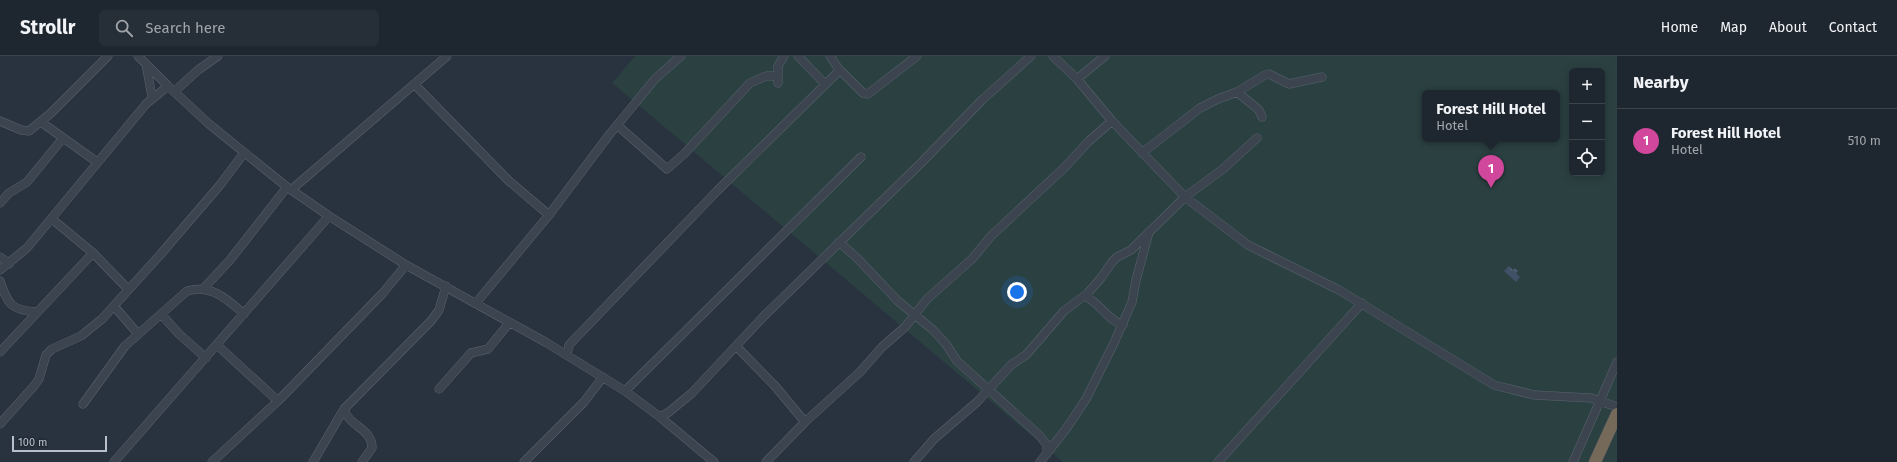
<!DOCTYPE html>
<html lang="en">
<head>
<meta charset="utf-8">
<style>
	body { margin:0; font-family:"Fira Sans",sans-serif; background:#262e37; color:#f1f3f6 }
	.controls { position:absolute; right:12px; top:12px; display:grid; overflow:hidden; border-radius:6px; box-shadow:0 2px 10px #0003 }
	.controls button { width:36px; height:36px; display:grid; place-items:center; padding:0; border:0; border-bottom:1px solid #3c434b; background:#1e262f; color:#f1f3f6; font:20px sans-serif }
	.scale { position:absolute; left:12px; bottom:10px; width:95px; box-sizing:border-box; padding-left:4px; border:2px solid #b9c0ca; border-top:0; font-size:11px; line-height:14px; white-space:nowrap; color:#b9c0ca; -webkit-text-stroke:3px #212a35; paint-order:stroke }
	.you { position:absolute; left:1017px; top:236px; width:14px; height:14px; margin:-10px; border:3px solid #fff; border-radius:50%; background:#1a73e8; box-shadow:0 0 0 6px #1a73e833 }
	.badge { display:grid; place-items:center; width:26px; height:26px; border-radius:50%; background:#0b8043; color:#fff; font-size:13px; font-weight:700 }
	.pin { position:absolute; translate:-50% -33px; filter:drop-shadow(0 1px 2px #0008) }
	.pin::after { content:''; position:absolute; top:21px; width:14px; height:12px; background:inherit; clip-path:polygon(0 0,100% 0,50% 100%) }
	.popup { position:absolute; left:1422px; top:34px; width:138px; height:52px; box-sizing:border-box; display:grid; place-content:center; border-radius:6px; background:#1e262f; filter:drop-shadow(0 1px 3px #0005); font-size:13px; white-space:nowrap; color:#a1a5aa }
	.popup b { font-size:15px; color:#f1f3f6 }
	.popup::after { content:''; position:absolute; left:50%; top:100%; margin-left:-8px; border:8px solid transparent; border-top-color:#1e262f }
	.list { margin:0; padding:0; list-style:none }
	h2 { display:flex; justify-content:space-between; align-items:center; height:52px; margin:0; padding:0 16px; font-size:17px }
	h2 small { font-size:13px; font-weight:400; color:#a1a5aa }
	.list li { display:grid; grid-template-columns:26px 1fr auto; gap:12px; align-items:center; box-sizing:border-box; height:64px; padding:0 16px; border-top:1px solid #3c434b }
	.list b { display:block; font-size:15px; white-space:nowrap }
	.list p { margin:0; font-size:13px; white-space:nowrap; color:#a1a5aa }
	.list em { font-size:13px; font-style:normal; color:#a1a5aa }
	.icon { flex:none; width:22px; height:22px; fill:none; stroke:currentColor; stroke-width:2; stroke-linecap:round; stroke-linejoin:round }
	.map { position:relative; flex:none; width:1617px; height:406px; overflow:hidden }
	header { display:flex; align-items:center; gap:24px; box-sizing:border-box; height:56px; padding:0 20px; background:#1e262f; border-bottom:1px solid #3c434b }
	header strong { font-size:19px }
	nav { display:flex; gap:22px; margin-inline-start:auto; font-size:14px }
	.search { width:280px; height:36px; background:#262e37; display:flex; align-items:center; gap:10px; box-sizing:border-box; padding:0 14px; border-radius:6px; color:#a1a5aa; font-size:15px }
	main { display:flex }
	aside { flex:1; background:#1e262f }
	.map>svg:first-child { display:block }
</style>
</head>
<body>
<header>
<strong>Strollr</strong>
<div class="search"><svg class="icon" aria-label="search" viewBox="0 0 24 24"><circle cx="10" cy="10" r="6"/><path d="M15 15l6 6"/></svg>Search here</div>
<nav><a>Home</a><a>Map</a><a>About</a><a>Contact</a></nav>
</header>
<main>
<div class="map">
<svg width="1617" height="406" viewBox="0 0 1617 406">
	<defs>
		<pattern id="water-ripples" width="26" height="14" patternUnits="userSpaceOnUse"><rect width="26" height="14" fill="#405167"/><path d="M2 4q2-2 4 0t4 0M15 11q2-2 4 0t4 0" fill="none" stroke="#5a687b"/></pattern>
	</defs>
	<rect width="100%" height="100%" fill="#28333f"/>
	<!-- grass -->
	<path fill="#2b4041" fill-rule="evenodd" d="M635 0H1617V406H1063L612 27ZM1572 15H1602V117H1572ZM1425 37H1557V83H1425Z"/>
	<!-- water -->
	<path fill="url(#water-ripples)" d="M1509 210 1513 214 1515 212 1518 215 1516 217 1520 221 1516 226 1504 215Z"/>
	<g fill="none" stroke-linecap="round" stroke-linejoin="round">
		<!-- minor casing -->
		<g stroke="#5a636d" stroke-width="9">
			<path id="minor" d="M138 0 168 30 209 68 287 131 329 160 406 209 547 287 625 335 660 361 714 406
				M798 0 825 28
				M830 0 840 15
				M1053 0 1077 23 1112 65 1185 141 1248 189 1339 234 1494 329 1534 339 1591 342 1617 351
				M146 8 152 41
				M1077 23 1105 0
				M778 27V10L784 0
				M415 29 509 125 549 159
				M174 36 198 14 218 0
				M1237 36 1259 54 1262 61
				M0 65 21 74 29 75 51 57 108 0
				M41 66 97 106
				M617 69 667 113 684 98 750 27 766 20H777
				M1142 97 1200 52 1218 43 1237 36 1265 19 1269 18 1289 28 1322 21
				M291 134 447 0
				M0 147 9 137 27 126 63 82
				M52 163 93 197 128 233
				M839 186 856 201 898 245 933 274 946 288 957 305 1039 379 1047 389V398
				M0 201 9 208
				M0 214 27 192 146 48 168 30
				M0 225C8 249 11 254 37 256
				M203 233 230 204 287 131
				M1085 240C1100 247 1107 264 1123 269
				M476 247 549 159 609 79 655 23 681 0
				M114 250 138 278
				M161 258 179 278 206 302
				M217 289 278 345
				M736 290 775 330 805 366
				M0 296 93 197
				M567 299 569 289 717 135 838 16H842L863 37 868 38 917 0
				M439 333 471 297 488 293 509 267
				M625 335 861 101
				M83 348 125 290 187 235C211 228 227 243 244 258
				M660 361 669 356 692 337 764 260 921 107 982 44 1031 0
				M0 368 34 330 39 323 46 299 52 293 81 280 102 263 160 199 220 129 244 97
				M114 406 329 160
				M212 406 278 345 382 238 406 209
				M313 406 344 353
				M362 406 372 392C373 373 348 370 344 353L431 265 439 254 446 230
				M524 406 584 346 603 321
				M766 406 805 366 860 316 882 291 905 271 927 243 972 203 991 180 1065 111 1089 85 1112 65
				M914 406 934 383 977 346 1011 309 1026 299 1064 255 1088 237 1101 222 1112 206 1117 201 1131 194 1185 141 1223 113 1257 82
				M1040 406 1066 373 1086 343 1114 287 1132 246 1136 224 1149 176
				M1218 406 1362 247
				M1573 406 1617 306"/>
		</g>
		<!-- highway casing -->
		<g stroke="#47505a" stroke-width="13">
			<path id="highway" d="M1595 406 1617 358"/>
		</g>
		<!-- minor -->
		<use href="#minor" stroke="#3c454f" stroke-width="8"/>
		<!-- highway -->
		<use href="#highway" stroke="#75695a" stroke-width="12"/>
	</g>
</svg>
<div class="controls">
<button>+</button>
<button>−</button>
<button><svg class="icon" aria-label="locate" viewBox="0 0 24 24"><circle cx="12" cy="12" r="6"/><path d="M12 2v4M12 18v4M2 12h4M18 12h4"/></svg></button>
</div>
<div class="scale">100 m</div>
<div class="you"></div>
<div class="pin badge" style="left:1491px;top:132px;background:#d1479c">1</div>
<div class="popup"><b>Forest Hill Hotel</b>Hotel</div>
</div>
<aside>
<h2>Nearby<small></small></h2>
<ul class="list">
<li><span class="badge" style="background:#d1479c">1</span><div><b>Forest Hill Hotel</b><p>Hotel</p></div><em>510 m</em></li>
</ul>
</aside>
</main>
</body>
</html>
